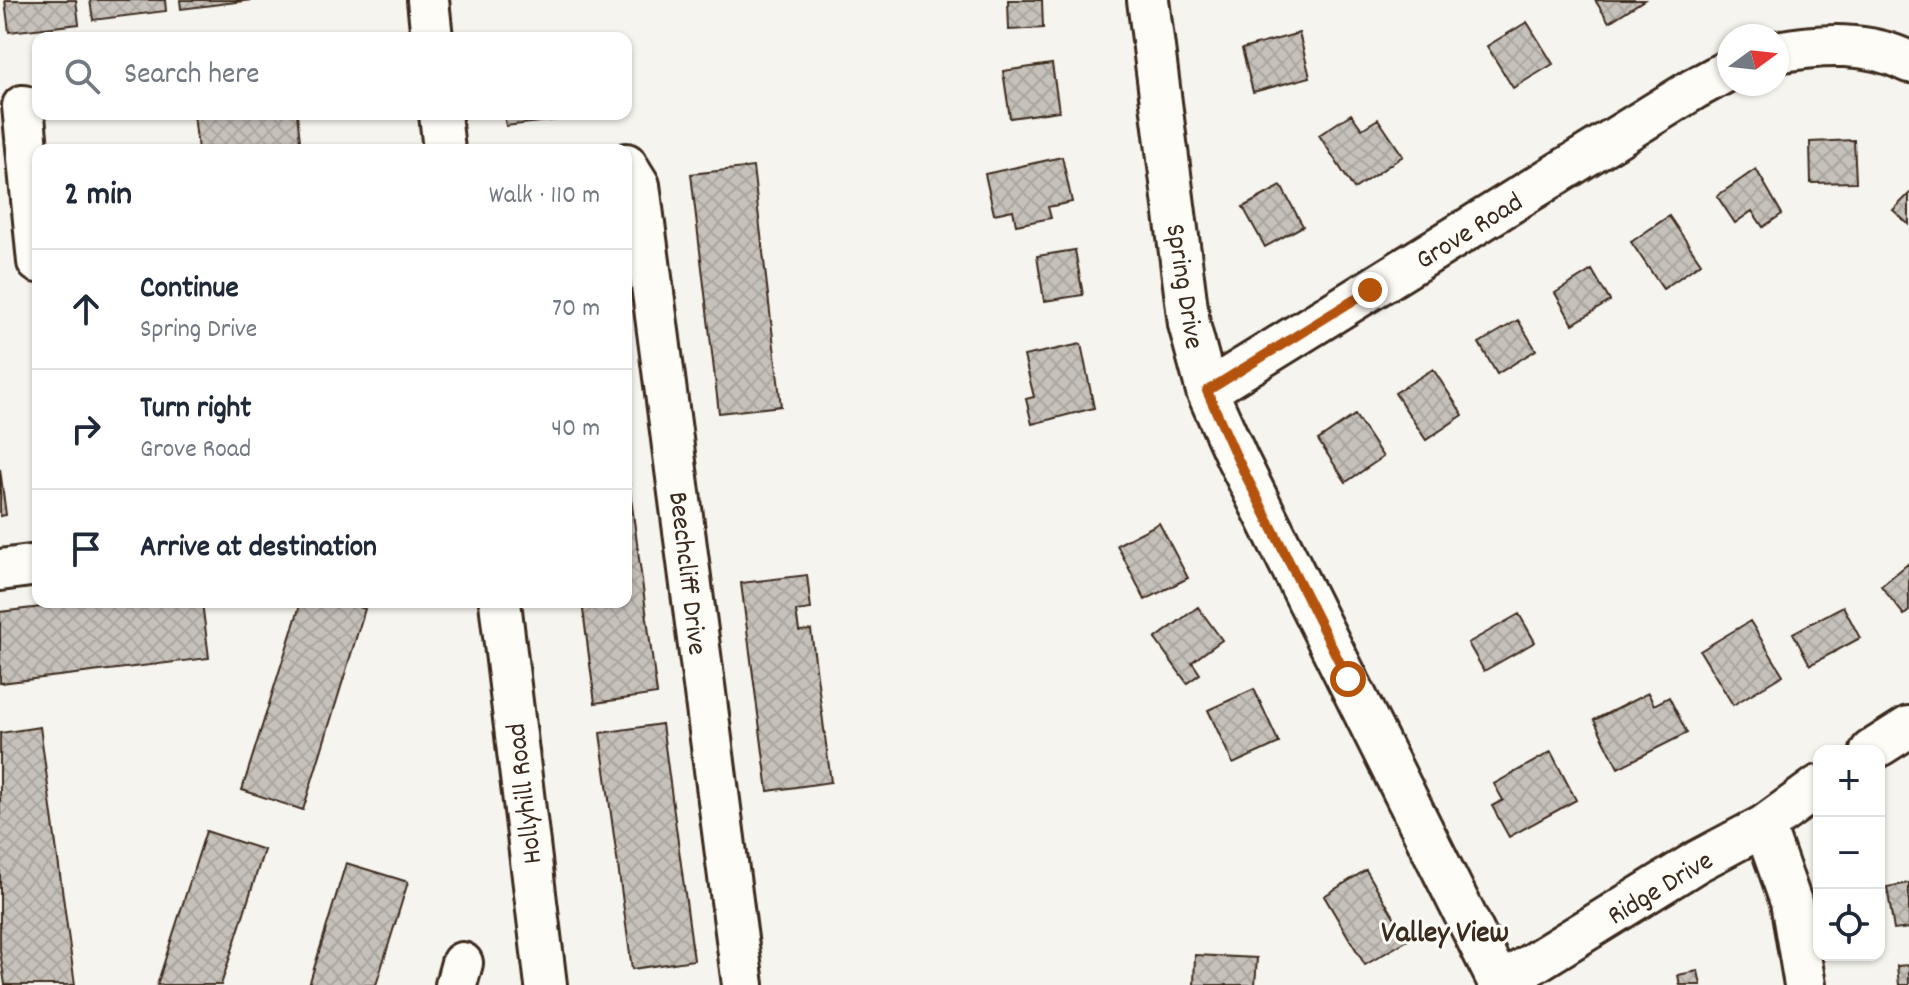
<!DOCTYPE html>
<html lang="en">
<head>
<meta charset="utf-8">
<style>
	body { margin:0; font-family:Dekko,sans-serif; background:#f6f6f7; color:#1f2937 }
	.controls { position:absolute; right:24px; bottom:24px; display:grid; overflow:hidden; border-radius:16px; box-shadow:0 2px 6px #0004 }
	.controls button { width:72px; height:72px; display:grid; place-items:center; padding:0; border:0; border-bottom:2px solid #e0e1e3; background:#fff; color:#1f2937; font:40px sans-serif }
	.compass { position:absolute; left:1717px; top:24px; width:72px; height:72px; border-radius:50%; background:#fff; box-shadow:0 2px 6px #0004; rotate:75deg }
	.stop { position:absolute; width:24px; height:24px; margin:-18px; border:6px solid #b45309; border-radius:50%; background:#fff }
	.stop.end { background:#b45309; border-color:#fff; box-shadow:0 2px 8px #0008 }
	.list { margin:0; padding:0; list-style:none }
	h2 { display:flex; justify-content:space-between; align-items:center; height:104px; margin:0; padding:0 32px; font-size:34px }
	h2 small { font-size:26px; font-weight:400; color:#747a83 }
	.list li { display:grid; grid-template-columns:52px 1fr auto; gap:24px; align-items:center; box-sizing:border-box; height:120px; padding:0 32px; border-top:2px solid #e0e1e3 }
	.list b { display:block; font-size:30px; white-space:nowrap }
	.list p { margin:0; font-size:26px; white-space:nowrap; color:#747a83 }
	.list em { font-size:26px; font-style:normal; color:#747a83 }
	.icon { flex:none; width:44px; height:44px; fill:none; stroke:currentColor; stroke-width:2; stroke-linecap:round; stroke-linejoin:round }
	.map { position:relative; flex:none; width:1909px; height:985px; overflow:hidden }
	.search { position:absolute; background:#fff; box-shadow:0 2px 6px #0004; left:32px; top:32px; width:600px; height:88px; display:flex; align-items:center; gap:20px; box-sizing:border-box; padding:0 28px; border-radius:16px; color:#747a83; font-size:30px }
	.panel { position:absolute; background:#fff; box-shadow:0 2px 6px #0004; left:32px; top:144px; width:600px; height:464px; border-radius:16px }
	.map>svg:first-child { display:block }
</style>
</head>
<body>
<div class="map">
<svg width="1909" height="985" viewBox="0 0 1909 985">
	<defs>
		<pattern id="building-cross-hatch" width="8" height="8" patternUnits="userSpaceOnUse" patternTransform="scale(2)"><rect width="8" height="8" fill="#c7c1bb"/><path d="M0 0l8 8M0 8l8-8" fill="none" stroke="#aca6a0"/></pattern>
	</defs>
	<rect width="100%" height="100%" fill="#f5f4ee"/>
	<filter id="ink" filterUnits="userSpaceOnUse"><feTurbulence type="fractalNoise" baseFrequency=".0125" numOctaves="2"/><feDisplacementMap in="SourceGraphic" scale="16" xChannelSelector="R" yChannelSelector="G"/><feConvolveMatrix kernelMatrix="1 2 1 2 8 2 1 2 1" color-interpolation-filters="sRGB"/></filter>
	<g filter="url(#ink)">
		<!-- building -->
		<path fill="url(#building-cross-hatch)" stroke="#3b2a1e" stroke-width="2" d="M5 0H76L79 24 9 32Z
			M90 0H165L166 11 93 20Z
			M180 0H252L181 9Z
			M1008 0H1042L1043 28 1009 30Z
			M1595 0H1644L1609 22Z
			M1527 22 1553 64 1513 88 1487 46Z
			M1299 33 1310 77 1253 92 1242 49Z
			M1052 64 1059 111 1010 118 1003 71Z
			M194 114H297L301 150H198Z
			M504 114H606L506 126Z
			M1351 114 1362 129 1378 119 1403 156 1354 189 1319 135Z
			M1854 140 1856 182 1811 183 1810 142Z
			M1062 157 1072 202 1048 207 1051 218 1016 225 1013 210 994 214 985 174Z
			M753 167 781 406 719 413 691 174Z
			M1756 169 1782 214 1763 227 1752 211 1735 223 1717 196Z
			M1281 186 1303 226 1265 247 1243 207Z
			M1909 194V225L1893 210Z
			M1669 216 1701 263 1663 289 1631 242Z
			M1075 250 1083 295 1044 301 1037 256Z
			M1592 270 1610 301 1573 324 1555 293Z
			M1518 320 1536 350 1497 374 1479 343Z
			M1081 344 1094 408 1032 424 1026 399 1034 397 1024 356Z
			M1433 369 1463 415 1426 440 1395 393Z
			M1355 415 1383 457 1346 482 1318 440Z
			M626 460 657 694 595 703 582 602H626Z
			M0 469 6 515 0 516Z
			M1159 523 1188 578 1145 600 1117 545Z
			M1909 563V611L1904 615 1881 586Z
			M807 575 811 609 796 611 799 631 811 630 831 782 768 791 741 583Z
			M83 602H202L209 658 0 683V612Z
			M301 602H345L365 609 303 810 242 790Z
			M1843 606 1860 638 1810 665 1793 633Z
			M1198 607 1222 640 1192 662 1200 674 1187 683 1155 639Z
			M1519 614 1535 642 1484 671 1468 643Z
			M1750 621 1783 675 1733 705 1700 651Z
			M1254 689 1279 743 1233 764 1208 710Z
			M1648 693 1654 705 1669 697 1687 733 1618 768 1594 720Z
			M662 724 694 960 632 969 600 733Z
			M40 727 75 985H5L0 951V733Z
			M1551 752 1576 800 1509 837 1492 806 1503 800 1494 784Z
			M206 831 264 850 221 985H157Z
			M346 863 408 882 376 985H309Z
			M1366 870 1408 940 1365 965 1324 896Z
			M1909 883V928L1894 930 1887 887Z
			M1195 955 1257 958 1255 985H1194Z
			M1909 965V985H1899L1897 966Z
			M1698 971 1701 985H1680L1678 975Z"/>
		<g fill="none" stroke-linecap="round" stroke-linejoin="round">
			<!-- minor casing -->
			<g stroke="#3b2a1e" stroke-width="46">
				<path id="minor" d="M428 0 432 38
					M1148 0 1189 324 1207 391 1237 458 1500 985
					M1777 52C1821 44 1868 41 1909 62
					M23 106 38 262
					M440 114 444 150
					M626 164 639 185 743 985
					M1207 391 1694 89 1729 70
					M0 570 38 565
					M500 602 546 985
					M1871 751 1909 727
					M1764 826 1791 902 1805 985
					M456 985 462 963
					M1498 985 1698 861 1764 826 1819 786"/>
			</g>
			<!-- minor -->
			<use href="#minor" stroke="#fdfcf7" stroke-width="40"/>
		</g>
	</g>
	<g fill="none" stroke-linecap="round" stroke-linejoin="round" filter="url(#ink)">
		<!-- route -->
		<path stroke="#b45309" stroke-width="10" d="M1348 679 1237 458 1207 391 1370 290"/>
	</g>
	<g text-anchor="middle" stroke-width="6" stroke-linejoin="round" paint-order="stroke">
		<!-- street labels -->
		<g font-size="28" fill="#3b2a1e" stroke="#fdfcf7">
			<text transform="translate(1468 229) rotate(-32)" y="10">Grove Road</text>
			<text transform="translate(1187 286) rotate(81)" y="10">Spring Drive</text>
			<text transform="translate(690 573) rotate(83)" y="10">Beechcliff Drive</text>
			<text transform="translate(522 794) rotate(-97)" y="10">Hollyhill Road</text>
			<text transform="translate(1659 886) rotate(-31)" y="10">Ridge Drive</text>
		</g>
		<!-- neighbourhood labels -->
		<g font-size="30" font-weight="bold" fill="#3b2a1e" stroke="#fdfcf7">
			<text x="1445" y="941">Valley View</text>
		</g>
	</g>
</svg>
<div class="controls">
<button>+</button>
<button>−</button>
<button><svg class="icon" aria-label="locate" viewBox="0 0 24 24"><circle cx="12" cy="12" r="6"/><path d="M12 2v4M12 18v4M2 12h4M18 12h4"/></svg></button>
</div>
<svg class="compass" viewBox="-18 -18 36 36"><path d="M0-13l5 13h-10z" fill="#e53935"/><path d="M0 13l5-13h-10z" fill="#747a83"/></svg>
<div class="stop" style="left:1348px;top:679px"></div>
<div class="stop end" style="left:1370px;top:290px"></div>
<div class="search"><svg class="icon" aria-label="search" viewBox="0 0 24 24"><circle cx="10" cy="10" r="6"/><path d="M15 15l6 6"/></svg>Search here</div>
<section class="panel">
<h2>2 min<small>Walk · 110 m</small></h2>
<ul class="list">
<li><svg class="icon" aria-label="ahead" viewBox="0 0 24 24"><path d="M12 20V5M6 11l6-6 6 6"/></svg><div><b>Continue</b><p>Spring Drive</p></div><em>70 m</em></li>
<li><svg class="icon" aria-label="right" viewBox="0 0 24 24"><path d="M7 20v-9h11M14 6l5 5-5 5"/></svg><div><b>Turn right</b><p>Grove Road</p></div><em>40 m</em></li>
<li><svg class="icon" aria-label="arrive" viewBox="0 0 24 24"><path d="M6 21V4h12l-3 4 3 4H6"/></svg><div><b>Arrive at destination</b></div></li>
</ul>
</section>
</div>
</body>
</html>
